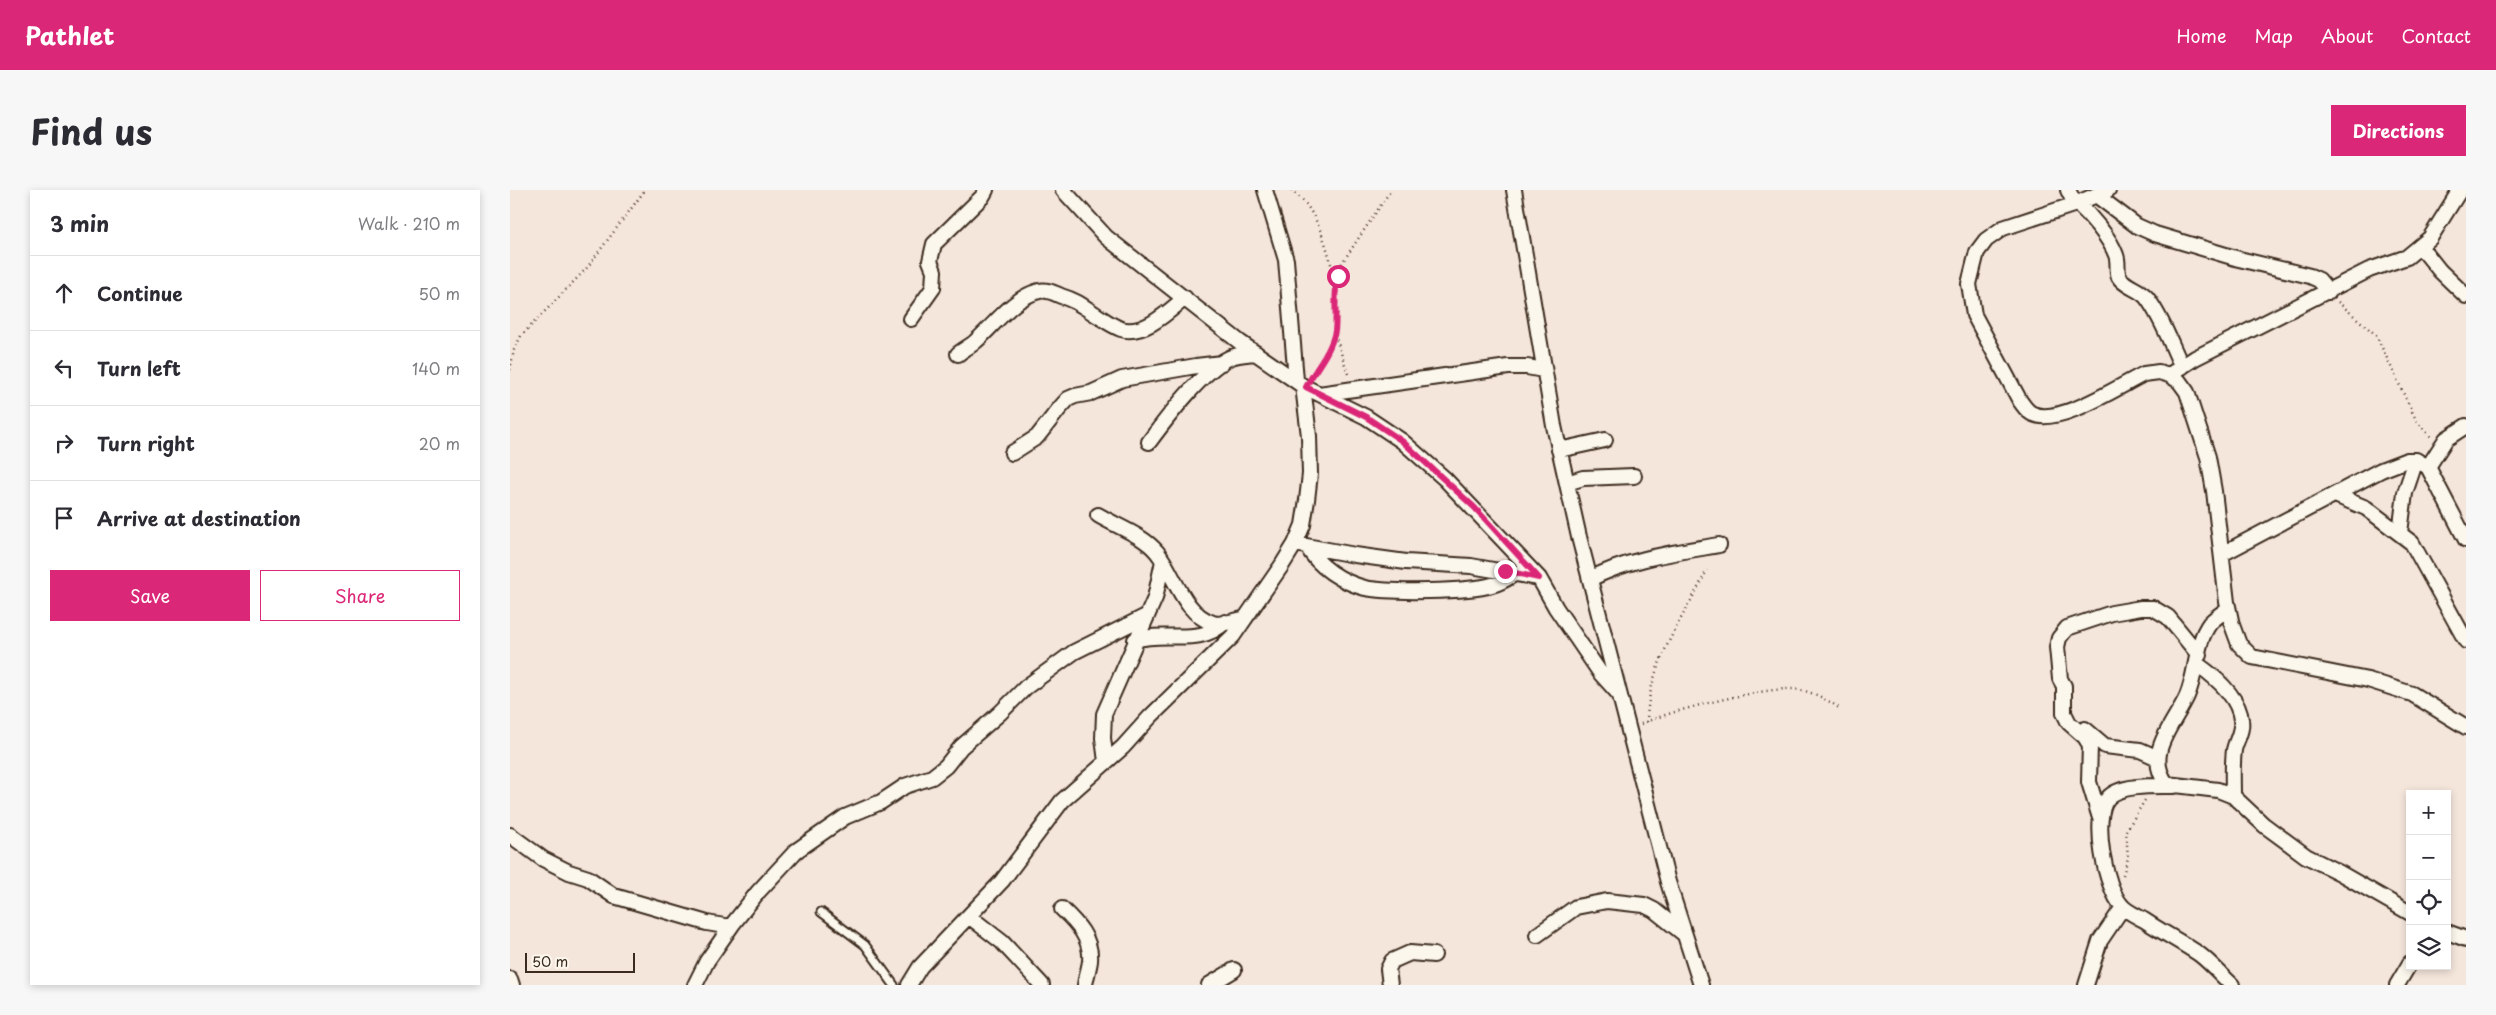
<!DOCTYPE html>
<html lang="en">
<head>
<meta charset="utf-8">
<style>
	body { margin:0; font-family:"Playpen Sans",sans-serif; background:#f7f7f7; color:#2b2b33 }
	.controls { position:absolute; right:15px; bottom:15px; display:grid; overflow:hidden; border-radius:0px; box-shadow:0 2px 8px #0003 }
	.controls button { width:45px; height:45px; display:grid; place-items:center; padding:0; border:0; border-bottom:1px solid #e1e1e2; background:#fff; color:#2b2b33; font:25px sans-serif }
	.scale { position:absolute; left:15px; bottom:12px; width:110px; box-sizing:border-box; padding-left:5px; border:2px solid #3b2a1e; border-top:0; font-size:14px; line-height:18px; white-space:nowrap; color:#3b2a1e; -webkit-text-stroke:4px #fbf7ec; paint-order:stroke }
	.stop { position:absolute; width:15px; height:15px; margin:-11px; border:4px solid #db2777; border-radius:50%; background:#fff }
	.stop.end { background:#db2777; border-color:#fff; box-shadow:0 1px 5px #0008 }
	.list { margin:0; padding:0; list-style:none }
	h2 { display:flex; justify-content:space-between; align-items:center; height:65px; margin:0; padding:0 20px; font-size:21px }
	h2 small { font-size:16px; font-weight:400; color:#7c7c81 }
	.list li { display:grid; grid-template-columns:32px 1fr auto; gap:15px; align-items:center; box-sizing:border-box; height:75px; padding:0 20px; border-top:1px solid #e1e1e2 }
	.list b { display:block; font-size:19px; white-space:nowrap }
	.list em { font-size:16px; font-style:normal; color:#7c7c81 }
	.actions { display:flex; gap:10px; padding:15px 20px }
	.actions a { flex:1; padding:11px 0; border:1px solid #db2777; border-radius:0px; text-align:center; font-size:18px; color:#db2777 }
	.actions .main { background:#db2777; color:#fff }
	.icon { flex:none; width:28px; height:28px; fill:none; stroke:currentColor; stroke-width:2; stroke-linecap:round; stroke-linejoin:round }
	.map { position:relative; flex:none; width:1956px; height:795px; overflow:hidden; border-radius:0px }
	header { display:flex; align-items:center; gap:30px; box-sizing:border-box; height:70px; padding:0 25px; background:#db2777; color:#fff }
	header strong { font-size:24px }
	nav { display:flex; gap:28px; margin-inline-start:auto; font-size:18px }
	.intro { display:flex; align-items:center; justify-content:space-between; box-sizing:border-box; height:120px; padding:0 30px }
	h1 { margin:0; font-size:35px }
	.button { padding:12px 22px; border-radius:0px; background:#db2777; color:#fff; font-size:18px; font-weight:700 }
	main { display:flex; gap:30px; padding:0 30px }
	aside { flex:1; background:#fff; border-radius:0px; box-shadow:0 2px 8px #0003 }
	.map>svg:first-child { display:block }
</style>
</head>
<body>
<header>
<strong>Pathlet</strong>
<nav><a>Home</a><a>Map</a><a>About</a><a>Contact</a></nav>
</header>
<div class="intro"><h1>Find us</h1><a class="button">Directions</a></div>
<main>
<aside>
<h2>3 min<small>Walk · 210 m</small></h2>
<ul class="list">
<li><svg class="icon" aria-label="ahead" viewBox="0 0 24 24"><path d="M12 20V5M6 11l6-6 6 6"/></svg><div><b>Continue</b></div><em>50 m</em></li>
<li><svg class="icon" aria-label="left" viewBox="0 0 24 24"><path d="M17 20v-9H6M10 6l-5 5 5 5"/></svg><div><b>Turn left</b></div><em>140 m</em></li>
<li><svg class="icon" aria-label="right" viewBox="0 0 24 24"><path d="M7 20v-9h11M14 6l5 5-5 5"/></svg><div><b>Turn right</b></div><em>20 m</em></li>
<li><svg class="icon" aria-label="arrive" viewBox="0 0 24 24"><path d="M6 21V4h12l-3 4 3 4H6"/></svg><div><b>Arrive at destination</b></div></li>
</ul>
<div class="actions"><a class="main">Save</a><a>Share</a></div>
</aside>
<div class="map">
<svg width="1956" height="795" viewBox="0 0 1956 795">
	<rect width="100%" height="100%" fill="#f5e6dc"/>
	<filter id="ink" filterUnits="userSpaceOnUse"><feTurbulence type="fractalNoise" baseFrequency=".02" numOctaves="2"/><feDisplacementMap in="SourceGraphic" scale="10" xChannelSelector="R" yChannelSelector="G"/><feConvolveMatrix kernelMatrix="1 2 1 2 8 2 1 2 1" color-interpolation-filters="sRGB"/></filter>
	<g filter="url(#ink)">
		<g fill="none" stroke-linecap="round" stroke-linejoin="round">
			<!-- lane casing -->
			<g stroke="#3b2a1e" stroke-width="11">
				<path id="lane" d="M311 722 355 755 384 795"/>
			</g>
			<!-- street casing -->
			<g stroke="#3b2a1e" stroke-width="18">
				<path id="street" d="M553 0 596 47 731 153 793 196 856 227 892 251 935 289 1029 388 1046 418 1091 484 1109 504
					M755 0 776 70 786 190
					M1004 0 1044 236 1069 347 1158 692 1191 795
					M1558 0 1565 14
					M1598 0 1563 15 1493 38 1476 50 1467 62 1459 94 1464 125 1510 211C1514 216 1517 222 1523 224 1549 236 1609 196 1634 184L1649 182 1659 185 1669 191 1677 202 1698 267 1704 301 1717 412 1722 435 1729 454 1742 467 1858 490 1902 504 1956 537
					M1586 5 1627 36 1645 44 1729 69 1800 86 1809 90 1819 102
					M1567 13C1580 25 1600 48 1606 65 1609 72 1606 80 1609 87 1615 97 1630 99 1637 108 1652 128 1661 154 1672 177
					M1910 56 1930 81 1956 106
					M401 129 423 98 424 81 420 71 424 54 472 7 476 0
					M448 164C454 159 461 156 466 151 485 134 503 108 529 101 537 99 544 103 551 106 567 111 571 115 585 124 593 129 602 136 611 139 634 146 659 121 675 108
					M1659 185 1685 168 1859 80 1897 67 1920 48 1950 0
					M809 204 998 177H1017L1033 180
					M639 252C657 228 692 181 719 168 727 164 737 164 746 163
					M1049 260 1095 250
					M502 263 527 247 549 219 558 209 565 206 581 203 612 189 686 176 712 173
					M1918 277 1936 249 1956 236
					M1057 293 1073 288 1124 286
					M1825 305 1856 318 1902 353 1956 451
					M588 325C606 336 633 345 647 362 664 383 673 424 703 433 711 436 725 430 734 429
					M1890 343 1895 303 1906 270
					M785 354 845 365 896 372 961 376 1029 388
					M797 356C808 377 832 392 855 398 881 403 957 402 982 395 991 393 998 388 1006 383
					M1712 364 1871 280 1897 270H1906L1918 277 1956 350
					M1080 389C1121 368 1164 363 1209 355
					M1718 419C1712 423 1705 428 1700 433 1685 453 1687 483 1677 506 1665 533 1633 564 1657 594L1708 600 1723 606 1754 635 1796 666 1830 683 1900 723
					M625 450C657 440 689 457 715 432
					M1687 474C1704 486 1729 507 1731 530 1733 541 1726 550 1724 560 1722 575 1723 591 1723 606
					M1575 539 1595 556 1630 560 1648 568
					M596 572 593 548 594 524 645 408 653 371
					M1664 596C1647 596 1610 594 1598 608 1581 627 1595 698 1612 716 1617 722 1627 726 1634 730 1652 742 1671 752 1689 764 1701 773 1711 785 1722 795
					M1590 628 1579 592 1580 555 1575 547 1559 533 1554 523V496L1550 489 1547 457 1549 448 1557 438 1602 423 1631 418H1643L1658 427 1689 465
					M0 645 33 669 59 682 78 688 104 706 197 733 220 737
					M552 719C567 733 582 749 580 771 579 779 576 787 575 795
					M460 727 492 752 532 795
					M1937 742 1956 749
					M1027 745 1066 717 1097 711 1134 715 1144 720 1174 744
					M0 789 2 795
					M185 795 197 771 222 735 248 702 286 661 335 627 371 612 395 596 422 587 436 576 451 557 490 523 516 497 564 462 636 426
					M399 795 410 777 492 691 552 611 613 557 640 527 723 446 772 375 785 354 793 335 797 310 800 284 799 246 793 196
					M699 795 724 780
					M880 795 878 779 882 771 900 763 924 765
					M1576 795 1590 751 1613 717
					M1887 795 1900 773"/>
			</g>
			<!-- path -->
			<path stroke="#3b2a1e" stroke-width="2.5" stroke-dasharray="1 4" stroke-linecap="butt" d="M781 0C785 4 791 8 795 13 818 42 833 109 824 145 820 160 810 172 802 185
				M825 98 832 73 881 0
				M1828 112 1866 145 1907 232 1922 248
				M825 145 839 187
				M0 180 4 160 11 146 76 79 135 0
				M1137 532C1138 474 1172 431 1197 380
				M1131 534C1159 521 1254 497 1284 499 1301 501 1315 508 1329 518
				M1613 685 1618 668 1616 641 1635 610"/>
			<!-- lane -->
			<use href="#lane" stroke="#fbf7ec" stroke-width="7"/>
			<!-- street -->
			<use href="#street" stroke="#fbf7ec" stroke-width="14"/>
		</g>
	</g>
	<g fill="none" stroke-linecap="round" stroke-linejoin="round" filter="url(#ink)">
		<!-- route -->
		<path stroke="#db2777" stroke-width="6" d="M828 86C823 104 827 122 825 141 821 162 805 179 796 197L856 227 892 251 964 317 1029 388 995 381"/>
	</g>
</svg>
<div class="controls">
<button>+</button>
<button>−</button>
<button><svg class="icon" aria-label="locate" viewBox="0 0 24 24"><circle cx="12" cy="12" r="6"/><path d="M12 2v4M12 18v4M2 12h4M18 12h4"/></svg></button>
<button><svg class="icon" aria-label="layers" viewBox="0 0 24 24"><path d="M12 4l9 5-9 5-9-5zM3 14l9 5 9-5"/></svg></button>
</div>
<div class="scale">50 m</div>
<div class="stop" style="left:828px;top:86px"></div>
<div class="stop end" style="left:995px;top:381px"></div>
</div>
</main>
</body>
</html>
